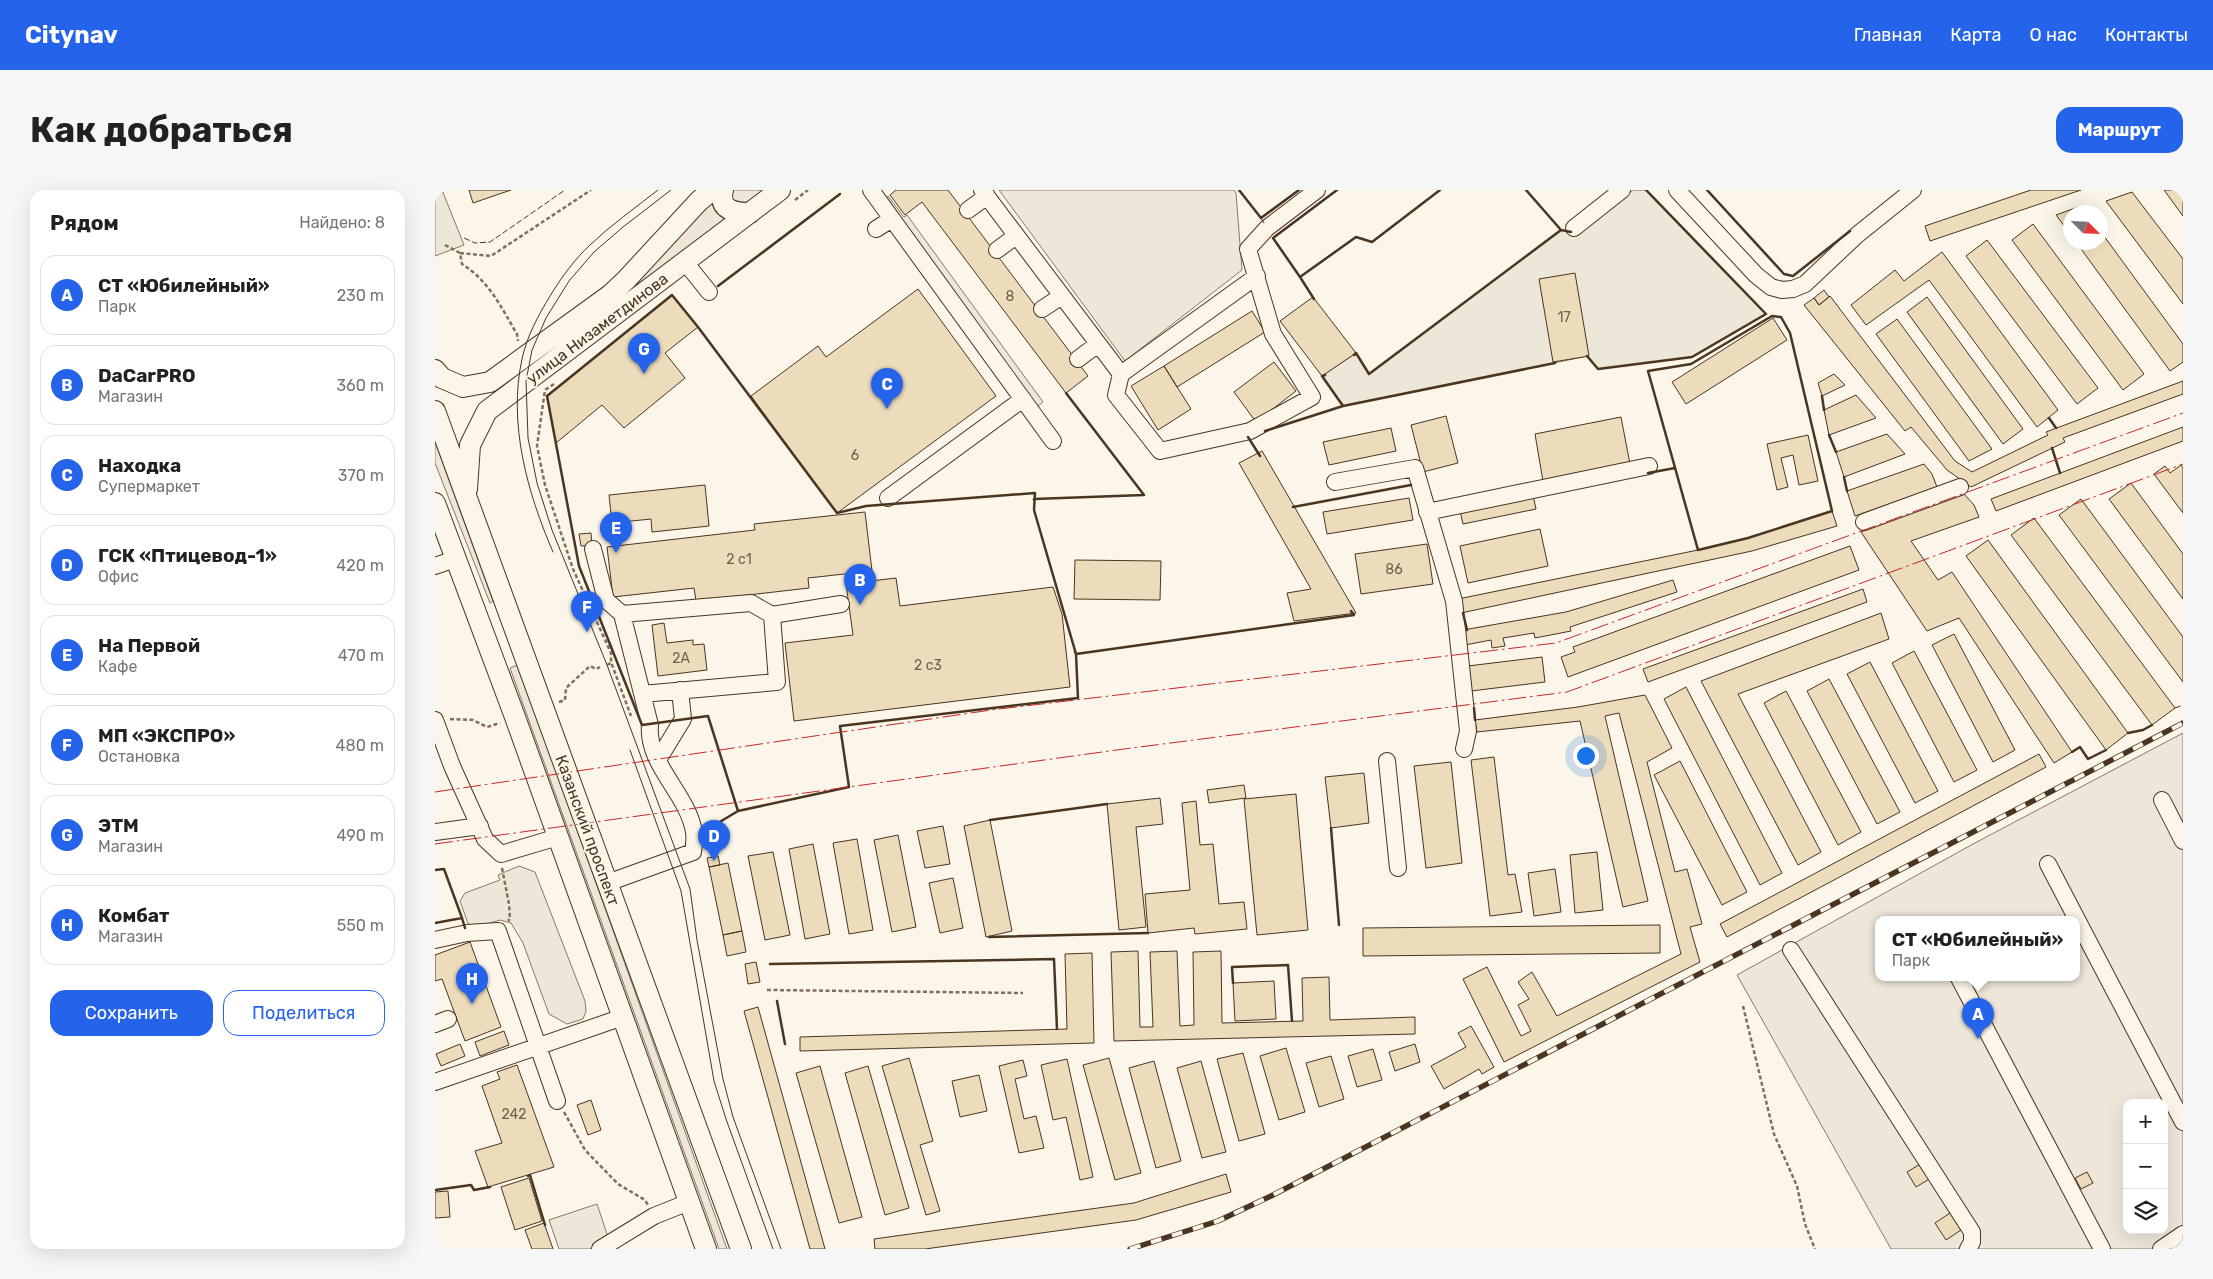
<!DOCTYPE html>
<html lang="ru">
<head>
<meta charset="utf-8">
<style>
	body { margin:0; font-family:Rubik,sans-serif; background:#f6f6f6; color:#202124 }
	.controls { position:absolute; right:15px; bottom:15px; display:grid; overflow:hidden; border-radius:10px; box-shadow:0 5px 20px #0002 }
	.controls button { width:45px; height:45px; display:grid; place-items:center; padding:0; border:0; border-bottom:1px solid #e0e0e0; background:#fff; color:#202124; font:25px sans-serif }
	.compass { position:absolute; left:1628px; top:15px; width:45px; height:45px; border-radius:50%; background:#fff; box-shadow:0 5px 20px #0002; rotate:114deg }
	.you { position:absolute; left:1150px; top:565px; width:18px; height:18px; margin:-12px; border:4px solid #fff; border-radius:50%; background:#1a73e8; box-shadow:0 0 0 8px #1a73e833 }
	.badge { display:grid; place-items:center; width:32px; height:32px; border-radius:50%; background:#2563eb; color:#fff; font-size:16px; font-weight:700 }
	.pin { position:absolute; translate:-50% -41px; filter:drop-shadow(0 1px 2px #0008) }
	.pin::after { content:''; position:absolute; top:26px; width:18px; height:15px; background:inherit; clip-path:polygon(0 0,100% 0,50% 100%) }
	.popup { position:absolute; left:1440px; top:726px; width:205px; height:65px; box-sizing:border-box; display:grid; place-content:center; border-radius:10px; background:#fff; filter:drop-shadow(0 1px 4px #0005); font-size:16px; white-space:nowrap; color:#757577 }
	.popup b { font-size:19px; color:#202124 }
	.popup::after { content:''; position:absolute; left:50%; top:100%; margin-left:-10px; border:10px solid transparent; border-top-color:#fff }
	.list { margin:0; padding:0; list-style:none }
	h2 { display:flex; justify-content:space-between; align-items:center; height:65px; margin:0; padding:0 20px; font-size:21px }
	h2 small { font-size:16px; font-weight:400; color:#757577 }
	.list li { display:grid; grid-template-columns:32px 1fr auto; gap:15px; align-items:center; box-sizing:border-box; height:80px; margin:0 10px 10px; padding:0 10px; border:1px solid #e0e0e0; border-radius:15px }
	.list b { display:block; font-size:19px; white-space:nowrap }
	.list p { margin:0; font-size:16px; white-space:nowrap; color:#757577 }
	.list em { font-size:16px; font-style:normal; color:#757577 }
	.actions { display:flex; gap:10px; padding:15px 20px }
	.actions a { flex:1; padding:11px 0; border:1px solid #2563eb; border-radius:15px; text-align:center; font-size:18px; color:#2563eb }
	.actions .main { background:#2563eb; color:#fff }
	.icon { flex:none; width:28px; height:28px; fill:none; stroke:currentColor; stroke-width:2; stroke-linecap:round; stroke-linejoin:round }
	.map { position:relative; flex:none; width:1748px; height:1059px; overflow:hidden; border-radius:15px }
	header { display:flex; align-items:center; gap:30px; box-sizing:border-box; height:70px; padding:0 25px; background:#2563eb; color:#fff }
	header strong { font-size:24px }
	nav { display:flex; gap:28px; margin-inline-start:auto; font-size:18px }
	.intro { display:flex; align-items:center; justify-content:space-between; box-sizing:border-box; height:120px; padding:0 30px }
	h1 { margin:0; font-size:35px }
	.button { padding:12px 22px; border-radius:15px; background:#2563eb; color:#fff; font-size:18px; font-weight:700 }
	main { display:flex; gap:30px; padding:0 30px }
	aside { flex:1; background:#fff; border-radius:15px; box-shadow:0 5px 20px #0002 }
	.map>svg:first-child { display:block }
</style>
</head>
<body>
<header>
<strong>Citynav</strong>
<nav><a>Главная</a><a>Карта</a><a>О нас</a><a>Контакты</a></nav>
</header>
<div class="intro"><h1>Как добраться</h1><a class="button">Маршрут</a></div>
<main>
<aside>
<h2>Рядом<small>Найдено: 8</small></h2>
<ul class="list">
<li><span class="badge">A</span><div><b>СТ «Юбилейный»</b><p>Парк</p></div><em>230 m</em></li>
<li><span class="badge">B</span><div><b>DaCarPRO</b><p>Магазин</p></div><em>360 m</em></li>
<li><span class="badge">C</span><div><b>Находка</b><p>Супермаркет</p></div><em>370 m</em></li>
<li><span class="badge">D</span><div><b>ГСК «Птицевод-1»</b><p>Офис</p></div><em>420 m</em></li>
<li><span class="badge">E</span><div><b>На Первой</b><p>Кафе</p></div><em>470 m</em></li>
<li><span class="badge">F</span><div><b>МП «ЭКСПРО»</b><p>Остановка</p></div><em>480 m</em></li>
<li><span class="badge">G</span><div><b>ЭТМ</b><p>Магазин</p></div><em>490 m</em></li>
<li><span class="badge">H</span><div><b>Комбат</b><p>Магазин</p></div><em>550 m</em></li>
</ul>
<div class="actions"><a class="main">Сохранить</a><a>Поделиться</a></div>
</aside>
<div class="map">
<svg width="1748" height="1059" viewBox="0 0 1748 1059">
	<rect width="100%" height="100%" fill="#fbf6e9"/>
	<!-- green -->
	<path fill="#ede6d9" stroke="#887966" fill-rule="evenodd" d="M294 0H332L310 17 299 13Z
		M277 11C278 21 283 27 293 30L98 177V173Z
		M0 252 58 411 55 413 0 273Z
		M83 475 292 1059H284L75 478Z
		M1748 543V1059H1456L1302 785 1538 654ZM1444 730H1642V788H1444ZM1692 913H1729V1040H1692Z
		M84 676 100 682 150 811 151 821 148 829 132 834 114 824 88 753 76 733 65 730 35 739 25 711 30 703 65 690 63 685Z"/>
	<!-- parking -->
	<path fill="#ede7d9" stroke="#887966" d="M0 0H7L29 55 0 66Z
		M564 0H799L801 3 807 80 690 171Z
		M1198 0H1211L1331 124 1257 167 1163 179 1153 166 908 216 887 186 921 163 934 184 1126 40 1144 43Z
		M453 6 469 27 472 25 608 212 598 220 446 11Z
		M162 1014 177 1059H124L114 1030Z"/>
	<!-- building -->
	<path fill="#ecdcbc" stroke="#4a3520" d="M34 0H76L38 13Z
		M461 0H513L653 186 631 203 487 12 470 25 455 5Z
		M1596 0H1646L1495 51 1490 36Z
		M1729 0H1748V26Z
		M1697 2 1748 69V114L1671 11Z
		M1646 16 1651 22H1636V45L1621 25Z
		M1598 34 1709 184 1688 200 1577 50Z
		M1666 42 1748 154V172L1735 181 1641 52H1666Z
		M1552 50 1663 198 1642 214 1531 66Z
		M1507 62 1623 220 1602 237 1494 90 1431 135 1416 115 1460 80 1469 91Z
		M1140 83 1154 166 1118 172 1104 89Z
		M483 99 561 206 402 323 316 206 383 156 391 167Z
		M1389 100 1394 107 1384 115 1379 108Z
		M237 105 263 137 230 163 250 188 189 238 167 215 121 253 112 206Z
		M1395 106 1520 271 1537 282 1613 245 1611 242 1748 191V204L1628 248 1630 252 1536 297 1512 280 1476 237 1470 241 1369 115 1379 108 1384 115Z
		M878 107 921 163 887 186 845 131Z
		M1492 107 1588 239 1568 254 1472 122Z
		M817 121 830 142 742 197 729 176Z
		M1338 128 1352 150 1251 214 1237 192Z
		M1462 129 1557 259 1534 271 1441 144Z
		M839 172 861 201 821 232 799 202Z
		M729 176 756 219 723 240 696 196Z
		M1399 184 1410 195 1387 206 1383 193Z
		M1421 205 1441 228 1394 245 1389 220Z
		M1011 226 1023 273 988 282 976 235Z
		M1186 227 1195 274 1108 291 1100 244Z
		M1748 237V251L1561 321 1556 309Z
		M956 238 961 261 894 275 888 252Z
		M1452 244 1470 264 1409 287 1401 262Z
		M1373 245 1383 291 1364 295 1358 265 1346 268 1353 297 1342 300 1332 254Z
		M827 261 921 423 859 431 852 403 876 399 804 273Z
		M1489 274 1497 284 1502 297 1420 326 1412 301Z
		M1746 275 1748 278V323L1719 284 1730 276 1735 283Z
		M1696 293 1748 364V409L1674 309Z
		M270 295 274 336 217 342 216 329 177 333 174 305Z
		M1528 303 1539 315 1544 327 1476 351 1503 390 1517 382 1637 562 1619 573 1524 428 1492 441 1426 342Z
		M1098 305 1101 319 1028 334 1025 321Z
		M974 308 978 330 892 344 888 322Z
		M1646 309 1748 447V492L1624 325Z
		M1397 321 1402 336 1317 361 1026 423 1023 409 1263 360 1313 348Z
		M430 322 437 381 373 388 374 398 261 411 259 398 178 407 172 357 320 340 319 334Z
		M1599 328 1740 518 1717 535 1576 345Z
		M1105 339 1113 376 1033 393 1025 356Z
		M156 343 157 355 146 356 144 344Z
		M1553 350 1693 543 1671 560 1531 366Z
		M992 354 998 394 926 404 920 364Z
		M1415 356 1424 380 1133 487 1126 467 1140 462 1138 457Z
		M640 370 726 371 725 410 639 409Z
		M461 388 465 416 618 397 627 424 635 497 359 531 350 453 418 445 411 394Z
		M1238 390 1242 402 1135 437 1136 441 1100 448 1099 443 1068 448 1070 456 1057 458 1056 450 1030 455 1028 440 1131 422Z
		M1428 399 1432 412 1213 492 1208 479Z
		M1446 423 1454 449 1303 504 1386 662 1363 675 1266 491Z
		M229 433 232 453 258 450V455L269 454 272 480 223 486 217 435Z
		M1519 444 1580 560 1558 572 1497 455Z
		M1479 461 1542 580 1519 592 1457 473Z
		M1107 467 1110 492 1036 501 1033 476Z
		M1435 472 1503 601 1480 613 1412 484Z
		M1394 489 1465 622 1442 634 1372 501Z
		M1251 497 1347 683 1325 695 1229 509Z
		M1351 501 1426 642 1403 655 1329 513Z
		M1210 505 1237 558 1212 572 1240 682 1252 679 1267 734 1255 737 1265 772 1069 872 1028 789 1052 777 1086 846 1096 841 1083 815 1094 809 1083 792 1097 782 1122 826 1246 764 1184 523 1170 526 1213 711 1188 717 1145 531 1042 542 1040 530 1143 517Z
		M1604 564 1611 577 1292 747 1285 734Z
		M1059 567 1073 685 1080 684 1087 722 1055 726 1036 570Z
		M1245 571 1312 702 1287 715 1219 585Z
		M1016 572 1027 673 991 678 979 576Z
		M929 583 934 633 896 638 890 587Z
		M809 595 811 608 774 613 772 600Z
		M861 604 873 740 822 745 809 609Z
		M725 608 728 634 701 637 711 737 684 740 672 614Z
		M761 611 765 655 778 654 784 714 809 712 812 739 760 744 759 738 713 743 710 704 755 700 747 613Z
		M555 630 577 741 551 747 529 636Z
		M508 636 515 674 490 678 482 641Z
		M463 645 481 737 457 742 439 650Z
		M422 649 438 740 414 744 398 653Z
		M378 654 395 744 370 749 354 659Z
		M338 662 355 745 330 750 313 666Z
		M1162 662 1168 720 1140 723 1135 665Z
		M283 666 285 675 274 677 272 668Z
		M293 673 307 741 288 745 274 677Z
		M1120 679 1126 722 1099 726 1093 683Z
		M518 688 528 738 505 743 494 693Z
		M1225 735V763L928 766V738Z
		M307 741 311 762 292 766 288 745Z
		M35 752 66 837 30 851 7 789 0 791V765Z
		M703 761 705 837H718L715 762 742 761 745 836 759 835 758 762 786 761 787 833 868 831 867 788 894 787 895 830 980 827V844L679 851 676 762Z
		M657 763 659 853 365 861V847L632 839 630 764Z
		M321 772 325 792 313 794 310 774Z
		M839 791 841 829 800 831 798 793Z
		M323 817 390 1059H375L309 821Z
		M1036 836 1059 877 1047 884 1044 879 1009 899 996 876 1031 857 1023 843Z
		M69 841 74 855 45 866 40 852Z
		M25 854 30 866 6 876 1 864Z
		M980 854 985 872 960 881 954 862Z
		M851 858 870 922 844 930 825 866Z
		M938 859 947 890 922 897 913 866Z
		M808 863 830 944 804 951 782 869Z
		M896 866 909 909 884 917 871 873Z
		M474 868 498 951 485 955 505 1021 491 1025 447 876Z
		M674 868 706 983 680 990 648 875Z
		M632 869 658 987 645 990 631 927 618 930 606 875Z
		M588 870 592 886 580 889 589 929 601 926 609 958 584 963 564 876Z
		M719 871 746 971 721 978 694 878Z
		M766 871 791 962 767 968 742 878Z
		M82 875 119 977 53 997 40 961 67 953 47 896 65 889 62 882Z
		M385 876 427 1027 404 1033 361 883Z
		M433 876 474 1018 450 1025 410 883Z
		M544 885 552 921 525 927 517 891Z
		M156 910 166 940 153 945 142 915Z
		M1487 973 1496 988 1481 997 1472 982Z
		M1652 982 1658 993 1646 999 1640 988Z
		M791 984 796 1002 701 1030 490 1059H440L439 1049 699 1013Z
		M94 988 107 1031 80 1040 66 997Z
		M13 1001 15 1027 0 1028V1002Z
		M1515 1023 1526 1040 1511 1050 1500 1033Z
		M109 1033 118 1059H97L90 1040Z"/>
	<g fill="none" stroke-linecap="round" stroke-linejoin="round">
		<!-- minor casing -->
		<g stroke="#4a3520" stroke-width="18">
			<path id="minor" d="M436 0 618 251
				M547 0 686 184 822 86
				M1242 0 1321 85 1336 97 1347 100 1358 99 1370 94 1422 45 1478 0
				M533 20 552 6
				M1139 38 1187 0
				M441 39 457 29
				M562 60 581 46
				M250 72 274 102
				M607 119 627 106
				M643 169 663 154
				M686 184 681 205 725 261 815 241 877 207 838 144 813 59 832 38 882 0
				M900 292 980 278 1019 411 1033 541 1029 559
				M453 308 588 209
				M992 322 1214 276
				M1429 332 1525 297
				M158 359 171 410 187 424 215 535C211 574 253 604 259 642 260 648 259 656 258 662L172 693
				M0 376 20 369
				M187 424 316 413 337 425 406 414
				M207 504 342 492 337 425
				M0 530 17 576 50 649 66 664 123 647
				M223 570 248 529 245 500
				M952 571 963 678
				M1727 610 1748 651
				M0 642 45 636
				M1613 674 1748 932
				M0 750 32 743 63 741 122 911
				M1356 760 1537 1042V1052L1533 1059
				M1524 788 1667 1059
				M0 834 13 829
				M0 892 188 827
				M165 1059 219 1026 254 1012
				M1726 1059 1748 1044"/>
		</g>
		<!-- major casing -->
		<g stroke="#4a3520" stroke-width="22">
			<path id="major" d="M288 0C283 20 300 23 315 23
				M0 180 7 188 28 197 55 192 175 105 191 90 264 11 277 0
				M0 221 306 1059
				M32 299 35 255 52 221 345 0
				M0 313 80 527 271 1059"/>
		</g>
		<!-- path -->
		<path stroke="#7f6f5c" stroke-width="2.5" stroke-dasharray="4 2.5" stroke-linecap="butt" d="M360 10 373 0
			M10 55 25 63 27 74C54 91 66 117 82 144L83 151
			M25 63 56 66 156 0
			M119 194 110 200 102 256 110 295 138 379 176 463V472L196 526
			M172 475 176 473
			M124 512 130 510 131 498 155 476 161 479 165 477
			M15 529 38 530 52 537 65 533
			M67 678 74 714 75 729 73 731
			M332 800 588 803
			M1308 816 1339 944 1362 996 1370 1034 1380 1059
			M129 922 150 960 183 994 210 1010 213 1015"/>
		<!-- minor -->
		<use href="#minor" stroke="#fbf6e9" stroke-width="16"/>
		<!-- major -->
		<use href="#major" stroke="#fbf6e9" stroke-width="20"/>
		<!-- tram -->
		<path stroke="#4a3520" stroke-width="1" d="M236 0 188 37 159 62 134 91 111 128 97 160 91 191 93 248 102 293 117 340 172 475 255 699 262 750 288 889 298 927 346 1059
			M118 362C92 302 73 233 87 169 92 146 103 126 115 106 126 88 139 70 155 55 176 35 200 18 223 0
			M195 560 246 701 279 891 291 929 338 1059"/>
		<!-- rail casing -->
		<g stroke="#4a3520" stroke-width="5.5">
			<path id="rail" d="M695 1059 783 1031 836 1006 1748 533"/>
		</g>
		<!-- rail -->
		<use href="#rail" stroke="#fbf6e9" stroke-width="4" stroke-dasharray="11" stroke-linecap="butt"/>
		<!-- fence -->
		<path stroke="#4a3520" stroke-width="1" stroke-dasharray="6 2.5" stroke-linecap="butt" d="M826 28 830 35
			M29 48 40 53 55 52 130 0
			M1740 518 1748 515"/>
		<!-- wall -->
		<path stroke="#4a3520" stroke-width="2.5" d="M804 0 826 28 864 0
			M1091 0 1126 40
			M1272 0 1349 84 1358 86 1415 41
			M865 87 838 48 902 0
			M283 96 405 4
			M237 105 263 137 402 323 431 316 600 303 599 320 641 464 643 508 405 536 414 597 303 621 273 526 207 535 144 376 112 206Z
			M879 109 865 87 921 47 937 52 1005 0
			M1337 126 1346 127 1355 143 1397 321 1313 348 1263 360 1213 181 1256 174Z
			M919 165 921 163 934 184 1126 40 1136 42
			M1152 166 1163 179 1257 167 1331 124 1211 0
			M890 185 887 186 908 216 1120 173
			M1387 206 1389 220
			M1614 228 1621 238
			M830 241 908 216
			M1394 245 1401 262
			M813 247 825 266
			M1617 258 1625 283
			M1213 283 1240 278
			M1409 287 1412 301
			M599 310V309L709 305 631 203
			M858 317 976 295
			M1028 423 1032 440
			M640 462 641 464 919 425 916 421
			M1039 518 1040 530
			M1693 543 1708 540 1717 535
			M1637 562 1645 557 1653 569 1671 560
			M555 630 672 614
			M896 638 904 735
			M271 656 268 642 303 621
			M0 680 9 679 27 728
			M0 733 27 728 30 738
			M554 747 713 743
			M335 774 619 769 622 839
			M798 793 797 777 853 775 857 831
			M342 811 350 854
			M93 986 95 985 110 1035
			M0 1000 36 995 39 1000 55 997"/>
		<!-- power -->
		<path stroke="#c62828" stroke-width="1" stroke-dasharray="18 4 2.5 4" stroke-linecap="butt" d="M0 602 556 520 1121 453 1748 223
			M0 654 689 559 1132 502 1748 274"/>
	</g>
	<g text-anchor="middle" stroke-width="4" stroke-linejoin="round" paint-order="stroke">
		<!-- number labels -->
		<g font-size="14" fill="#725f47">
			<text x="575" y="111">8</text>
			<text x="1129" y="132">17</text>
			<text x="420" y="270">6</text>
			<text x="304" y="374">2 с1</text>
			<text x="959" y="384">86</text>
			<text x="246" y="473">2А</text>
			<text x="493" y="480">2 с3</text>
			<text x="79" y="929">242</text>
		</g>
		<!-- street labels -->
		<g font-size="16" fill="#4a3520" stroke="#fbf6e9">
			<text transform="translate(162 138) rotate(-37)" y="6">улица Низаметдинова</text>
			<text transform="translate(153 640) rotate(70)" y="6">Казанский проспект</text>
		</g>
	</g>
</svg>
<div class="controls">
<button>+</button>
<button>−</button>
<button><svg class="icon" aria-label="layers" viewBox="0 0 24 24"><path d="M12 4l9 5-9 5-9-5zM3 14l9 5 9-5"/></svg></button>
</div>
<svg class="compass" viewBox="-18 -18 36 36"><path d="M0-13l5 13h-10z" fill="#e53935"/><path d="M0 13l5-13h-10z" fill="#757577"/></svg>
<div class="you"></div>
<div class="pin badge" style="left:1543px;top:849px">A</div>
<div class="popup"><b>СТ «Юбилейный»</b>Парк</div>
<div class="pin badge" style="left:425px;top:415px">B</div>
<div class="pin badge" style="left:452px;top:219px">C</div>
<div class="pin badge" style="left:279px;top:671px">D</div>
<div class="pin badge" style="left:181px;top:363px">E</div>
<div class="pin badge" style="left:152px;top:442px">F</div>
<div class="pin badge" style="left:209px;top:184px">G</div>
<div class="pin badge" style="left:37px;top:814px">H</div>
</div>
</main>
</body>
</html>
